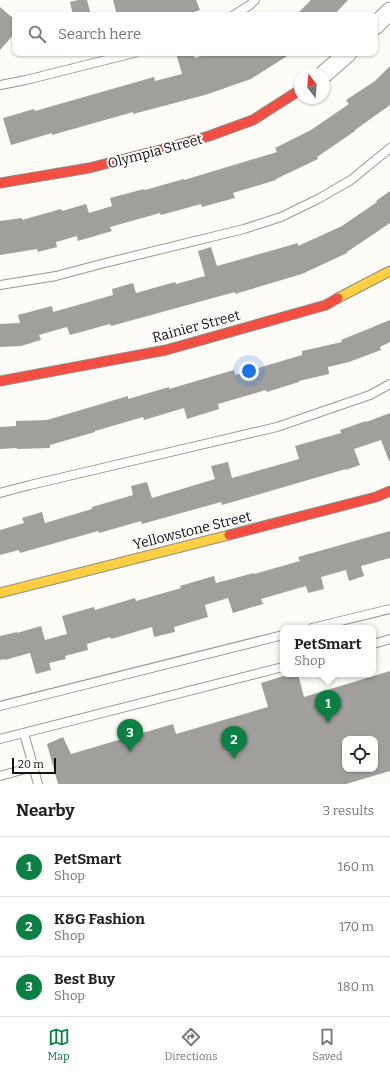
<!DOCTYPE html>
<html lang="en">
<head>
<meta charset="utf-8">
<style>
	body { margin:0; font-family:Bitter,serif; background:#f6f6f6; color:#202124 }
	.controls { position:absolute; right:12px; bottom:12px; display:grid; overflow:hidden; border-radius:8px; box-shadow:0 1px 3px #0004 }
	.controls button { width:36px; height:36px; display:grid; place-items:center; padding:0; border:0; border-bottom:1px solid #e0e0e0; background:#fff; color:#202124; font:20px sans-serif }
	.compass { position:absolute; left:294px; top:68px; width:36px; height:36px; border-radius:50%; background:#fff; box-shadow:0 1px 3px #0004; rotate:344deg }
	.scale { position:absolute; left:12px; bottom:10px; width:44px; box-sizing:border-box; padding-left:4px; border:2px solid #111; border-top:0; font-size:11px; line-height:14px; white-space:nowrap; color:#111; -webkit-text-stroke:3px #fff; paint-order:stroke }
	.you { position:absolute; left:249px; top:371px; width:14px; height:14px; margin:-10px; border:3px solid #fff; border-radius:50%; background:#1a73e8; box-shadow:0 0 0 6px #1a73e833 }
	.badge { display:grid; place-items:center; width:26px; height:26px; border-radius:50%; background:#0b8043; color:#fff; font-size:13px; font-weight:700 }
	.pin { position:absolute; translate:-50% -33px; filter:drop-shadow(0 1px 2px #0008) }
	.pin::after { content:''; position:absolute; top:21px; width:14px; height:12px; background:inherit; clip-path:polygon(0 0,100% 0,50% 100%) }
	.popup { position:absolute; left:280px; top:625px; width:96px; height:52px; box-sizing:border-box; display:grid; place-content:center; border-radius:8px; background:#fff; filter:drop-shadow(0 1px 3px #0005); font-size:13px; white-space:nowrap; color:#757577 }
	.popup b { font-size:15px; color:#202124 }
	.popup::after { content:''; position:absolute; left:50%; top:100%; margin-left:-8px; border:8px solid transparent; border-top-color:#fff }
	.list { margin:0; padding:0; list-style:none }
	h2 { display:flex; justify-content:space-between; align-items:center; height:52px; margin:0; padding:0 16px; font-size:17px }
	h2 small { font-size:13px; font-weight:400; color:#757577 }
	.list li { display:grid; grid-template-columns:26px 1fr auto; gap:12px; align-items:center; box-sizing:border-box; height:60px; padding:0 16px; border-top:1px solid #e0e0e0 }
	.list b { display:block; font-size:15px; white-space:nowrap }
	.list p { margin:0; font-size:13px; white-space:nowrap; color:#757577 }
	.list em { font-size:13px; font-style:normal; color:#757577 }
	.icon { flex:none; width:22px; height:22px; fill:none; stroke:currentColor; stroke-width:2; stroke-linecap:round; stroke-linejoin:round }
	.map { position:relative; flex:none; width:390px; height:784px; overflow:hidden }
	.search { position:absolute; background:#fff; box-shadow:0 1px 3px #0004; left:12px; right:12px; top:12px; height:44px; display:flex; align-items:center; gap:10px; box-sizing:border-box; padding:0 14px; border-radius:8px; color:#757577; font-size:15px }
	.sheet { height:232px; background:#fff }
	nav { display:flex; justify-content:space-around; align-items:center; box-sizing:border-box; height:56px; border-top:1px solid #e0e0e0; background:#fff; font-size:11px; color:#757577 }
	nav a { display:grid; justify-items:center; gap:2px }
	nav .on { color:#0b8043 }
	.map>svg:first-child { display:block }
</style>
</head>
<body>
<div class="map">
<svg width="390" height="784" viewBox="0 0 390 784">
	<rect width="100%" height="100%" fill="#fdfcf7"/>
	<!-- building -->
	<path fill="#a19f9c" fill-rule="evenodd" d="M78 0H87L91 15H73L70 2Z
		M113 0H196L200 10 185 15H117Z
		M311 0H348L334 15H296Z
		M0 7 15 20V33L0 50Z
		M176 53H193L195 58 209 53H292L251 79 205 95 133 114V112L52 135V133L11 145 3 118 34 109 35 111 154 77 155 81 182 74Z
		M390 66V105L355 130V131L317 157 318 159 276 179V180L233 193 235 198 202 207 201 204 161 215 160 213 110 227 112 231 78 241 77 236 56 242 57 247 38 252 37 249 0 255V221L22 218V220L61 209 62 211 86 204 89 213 112 206 110 198 144 189 145 190 184 179V180L277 152 275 148 311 130 349 104 346 100 375 81Z
		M390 191V223L347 252V253L302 274 235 294V292L111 326 110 324 70 335 67 327 39 335 41 340 21 346 0 347V324L20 323 18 315 52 306 53 312 113 295 112 289 133 283 136 293 175 282 176 284 205 276 198 251 211 247 217 266 298 243V246L342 226 377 202 376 201Z
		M390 320V342L380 347 381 350 349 362 328 367 329 374 299 381V382L267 392 266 390 218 404 219 409 187 419 184 408 144 420 143 417 95 431V432L50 445V448L17 449V448L0 449V427L16 426V421L47 420 128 396V399L169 387V389L234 370 235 375 302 355V351L342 342 341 340Z
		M390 413V461H389L381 440 354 449 360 465 346 470V469L222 505 221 502 142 524 141 521 99 533 98 531 20 553 19 550 0 555V530L24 523 22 518 42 512 45 523 92 509V507L133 495 131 486 147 482 152 498 215 479 211 466 228 462 232 478 299 459 295 446 341 433 340 430 366 421V422Z
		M390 531V558L361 566 364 576 349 581 346 570 321 577 324 589 308 593 306 586 261 599 263 604 233 613 228 598 205 605 208 617 174 627 175 632 154 637 152 627 111 639 110 637 87 644 88 650 65 656 66 659 49 663 51 670 36 674 30 653 5 660V659L0 660V636L17 632V633L41 626 45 640 67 634 62 616 94 607 95 610 135 598 136 601 181 588 180 586 214 576 216 583 254 573V574L300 561 298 557Z
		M390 671V771L346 784H58L47 744 63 737 71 754 173 724 176 734 268 707 261 683 290 674H298L304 697ZM345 739H375V769H345Z"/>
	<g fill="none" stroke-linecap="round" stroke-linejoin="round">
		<!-- lane casing -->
		<g stroke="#979795" stroke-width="10">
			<path id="lane" d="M234 15 250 5 255 0
				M0 85 26 80 134 53
				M0 285 56 276 101 264 244 229 281 217 318 199 351 180 390 148
				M0 493 30 485 277 427 370 395 390 384
				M312 628 390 609
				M373 644 390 639
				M0 706 283 635
				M24 733 38 784
				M0 739 283 667
				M0 776 33 767"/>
		</g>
		<!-- street casing -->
		<g stroke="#979795" stroke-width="19">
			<path id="street" d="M375 26 390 11
				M324 74 348 53"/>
		</g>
		<!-- slow casing -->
		<g stroke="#8e8d8b" stroke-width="11">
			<path id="slow" d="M338 298 390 271
				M0 593 229 535"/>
		</g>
		<!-- jam casing -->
		<g stroke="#8e8d8b" stroke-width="11">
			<path id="jam" d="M0 183 89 168 160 150 209 136 253 120 300 90
				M0 381 166 350 326 305 338 298
				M229 535 376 497 390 491"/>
		</g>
		<!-- lane -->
		<use href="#lane" stroke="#fffffe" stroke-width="8"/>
		<!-- street -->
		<use href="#street" stroke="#fffffe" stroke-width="17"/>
		<!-- slow -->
		<use href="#slow" stroke="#ffcf43" stroke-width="9"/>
		<!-- jam -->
		<use href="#jam" stroke="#f24e42" stroke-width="9"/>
	</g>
	<g text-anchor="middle" stroke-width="4" stroke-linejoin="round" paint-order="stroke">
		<!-- street labels -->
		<g font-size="14" fill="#111" stroke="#fff">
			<text transform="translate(155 151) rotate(-15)" y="5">Olympia Street</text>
			<text transform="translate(196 326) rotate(-15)" y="5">Rainier Street</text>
			<text transform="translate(192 530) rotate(-14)" y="5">Yellowstone Street</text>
		</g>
	</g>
</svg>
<div class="controls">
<button><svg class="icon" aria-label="locate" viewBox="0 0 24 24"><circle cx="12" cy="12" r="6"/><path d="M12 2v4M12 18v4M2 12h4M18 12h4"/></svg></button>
</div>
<svg class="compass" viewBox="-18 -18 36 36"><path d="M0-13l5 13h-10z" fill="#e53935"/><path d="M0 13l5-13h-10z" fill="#757577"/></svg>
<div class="scale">20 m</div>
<div class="you"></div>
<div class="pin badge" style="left:328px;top:723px">1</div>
<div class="popup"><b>PetSmart</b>Shop</div>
<div class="pin badge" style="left:234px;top:759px">2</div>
<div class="pin badge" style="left:130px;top:752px">3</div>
<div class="search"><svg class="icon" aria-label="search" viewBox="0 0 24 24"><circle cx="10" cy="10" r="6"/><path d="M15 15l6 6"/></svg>Search here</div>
</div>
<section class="sheet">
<h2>Nearby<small>3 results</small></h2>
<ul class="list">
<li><span class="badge">1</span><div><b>PetSmart</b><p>Shop</p></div><em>160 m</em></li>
<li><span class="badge">2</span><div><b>K&amp;G Fashion</b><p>Shop</p></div><em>170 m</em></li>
<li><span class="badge">3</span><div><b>Best Buy</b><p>Shop</p></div><em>180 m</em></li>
</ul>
</section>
<nav>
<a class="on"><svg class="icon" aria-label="map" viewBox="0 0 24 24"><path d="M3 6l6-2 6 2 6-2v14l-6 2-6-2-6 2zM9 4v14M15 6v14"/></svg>Map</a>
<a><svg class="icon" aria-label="directions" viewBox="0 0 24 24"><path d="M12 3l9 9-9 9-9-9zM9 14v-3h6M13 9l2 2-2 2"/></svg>Directions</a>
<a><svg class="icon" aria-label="saved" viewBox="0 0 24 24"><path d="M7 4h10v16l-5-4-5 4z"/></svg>Saved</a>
</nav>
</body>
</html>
